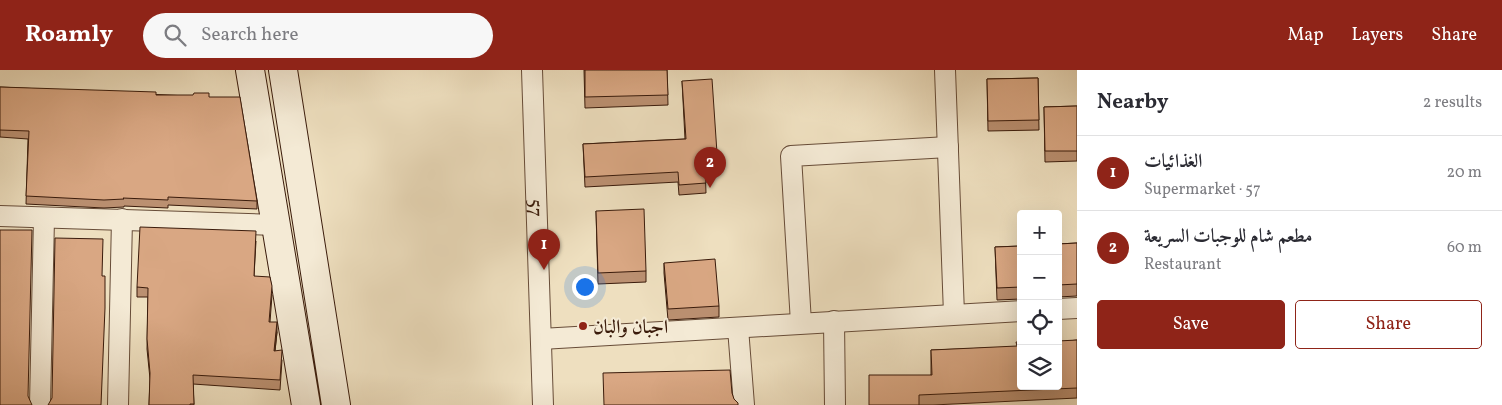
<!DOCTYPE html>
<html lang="en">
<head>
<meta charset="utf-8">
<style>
	body { margin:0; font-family:Vollkorn,Amiri,serif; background:#f7f7f7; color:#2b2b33 }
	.controls { position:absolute; right:15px; bottom:15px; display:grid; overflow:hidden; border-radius:5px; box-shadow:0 5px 20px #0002 }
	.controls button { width:45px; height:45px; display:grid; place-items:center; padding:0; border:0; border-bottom:1px solid #e1e1e2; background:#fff; color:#2b2b33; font:25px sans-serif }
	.you { position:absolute; left:584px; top:216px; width:18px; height:18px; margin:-12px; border:4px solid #fff; border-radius:50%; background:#1a73e8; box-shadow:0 0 0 8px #1a73e833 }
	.badge { display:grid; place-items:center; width:32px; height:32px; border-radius:50%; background:#8f2418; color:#fff; font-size:16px; font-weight:700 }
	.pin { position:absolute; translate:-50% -41px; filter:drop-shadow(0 1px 2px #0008) }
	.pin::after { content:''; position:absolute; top:26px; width:18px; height:15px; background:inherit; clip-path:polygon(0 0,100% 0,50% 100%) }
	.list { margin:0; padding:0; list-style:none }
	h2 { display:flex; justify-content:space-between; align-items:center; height:65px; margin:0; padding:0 20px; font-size:21px }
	h2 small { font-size:16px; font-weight:400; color:#7c7c81 }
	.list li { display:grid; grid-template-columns:32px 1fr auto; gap:15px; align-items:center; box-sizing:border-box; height:75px; padding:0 20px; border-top:1px solid #e1e1e2 }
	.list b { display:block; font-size:19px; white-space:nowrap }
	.list p { margin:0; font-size:16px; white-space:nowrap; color:#7c7c81 }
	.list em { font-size:16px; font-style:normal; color:#7c7c81 }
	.actions { display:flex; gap:10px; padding:15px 20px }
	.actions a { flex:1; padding:11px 0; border:1px solid #8f2418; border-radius:5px; text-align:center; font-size:18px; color:#8f2418 }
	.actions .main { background:#8f2418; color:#fff }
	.icon { flex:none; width:28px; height:28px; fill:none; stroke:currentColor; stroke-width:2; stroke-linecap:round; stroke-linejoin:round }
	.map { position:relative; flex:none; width:1077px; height:335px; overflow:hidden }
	header { display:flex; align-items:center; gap:30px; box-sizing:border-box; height:70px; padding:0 25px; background:#8f2418; color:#fff }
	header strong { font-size:24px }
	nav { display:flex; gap:28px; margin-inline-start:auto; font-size:18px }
	.search { width:350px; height:45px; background:#f7f7f7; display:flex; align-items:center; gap:12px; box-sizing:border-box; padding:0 18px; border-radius:28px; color:#7c7c81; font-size:19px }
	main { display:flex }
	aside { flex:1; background:#fff }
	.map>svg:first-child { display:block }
</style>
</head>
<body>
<header>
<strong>Roamly</strong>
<div class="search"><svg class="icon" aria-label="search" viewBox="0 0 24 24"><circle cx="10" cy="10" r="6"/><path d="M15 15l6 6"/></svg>Search here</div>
<nav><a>Map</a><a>Layers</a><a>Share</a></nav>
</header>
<main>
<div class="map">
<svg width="1077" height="335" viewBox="0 0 1077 335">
	<rect width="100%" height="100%" fill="#eedfbf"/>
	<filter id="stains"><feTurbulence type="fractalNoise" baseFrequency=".004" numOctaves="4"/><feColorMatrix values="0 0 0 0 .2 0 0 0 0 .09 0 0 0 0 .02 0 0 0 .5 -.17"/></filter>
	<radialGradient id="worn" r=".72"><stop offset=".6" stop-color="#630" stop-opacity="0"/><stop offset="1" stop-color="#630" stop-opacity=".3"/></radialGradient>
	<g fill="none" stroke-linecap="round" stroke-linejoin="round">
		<!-- minor casing -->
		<g stroke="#674c38" stroke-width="22">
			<g id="minor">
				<path id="s1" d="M532 0 543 335"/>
				<path d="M945 0 954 244"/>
				<path d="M0 146 276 155"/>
				<path d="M1058 239 1077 238"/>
				<path d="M834 251 835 335"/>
				<path d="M801 253 791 86 948 77"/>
				<path d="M738 258 744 335"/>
				<path d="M541 269 1021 241"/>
				<path d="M40 335 44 148"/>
				<path d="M118 335 122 149"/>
			</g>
		</g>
		<!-- secondary casing -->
		<g stroke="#3a1b0b" stroke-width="30">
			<path id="secondary" d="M250 0 306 335
				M283 0 336 335"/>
		</g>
		<!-- minor -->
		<use href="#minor" stroke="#f4ead5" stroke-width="20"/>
		<!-- secondary -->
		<use href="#secondary" stroke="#f4ead5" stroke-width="28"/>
	</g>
	<!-- wall -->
	<path fill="#bb9071" stroke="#3a1b0b" d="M584 0H667L668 35 585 38Z
		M1038 8 1039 60 988 61 987 9Z
		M682 11 717 83V93H705L706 123 679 125 678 112 585 117 583 74 685 69Z
		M0 17 209 27 257 131V139L168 135V138L124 136V137L104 138 26 134 28 69 0 67Z
		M1077 36V91L1045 92 1044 37Z
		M596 141 646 201V212L598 214Z
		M256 171 254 206 272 225 270 252 277 262 275 281 282 290 280 320 193 314 194 335H149L150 309 147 279 148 227H137V217Z
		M1077 173V226L1058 227V174Z
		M1021 176V229L997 230 995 177Z
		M664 193 719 236V247L668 250 664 203Z
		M1077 270V328L933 335H869L931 305V280L1016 277Z"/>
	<!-- shaded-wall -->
	<path fill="#98755c" stroke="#3a1b0b" d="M277 252V262L274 290V281Z"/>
	<!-- building -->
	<path fill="#d9a783" stroke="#3a1b0b" d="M585 0H667L668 25 585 27Z
		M1038 8 1039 50 988 51 987 9Z
		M712 9 717 83H704L706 113 679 115 678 102 585 107 583 74 686 69 682 11Z
		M0 17 156 22V25H193L194 23H209V27H240L257 131 168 127V130L123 128 124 129 104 130 26 126 29 61 0 60Z
		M1077 36V81H1045L1044 37Z
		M644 139 646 201 598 203 596 141Z
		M140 157 256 161 254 206 270 207 272 216 269 252H277L274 281 282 280 280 310 193 305 194 334H190V335H149L150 303 147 269 148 218 137 217Z
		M0 160H32L28 326 32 335H0Z
		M55 168 103 169 102 206H105V238L101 335H48L52 328Z
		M1077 173V214L1058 215V174Z
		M1021 176V217L997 218 995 177Z
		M715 189 719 236 668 239 664 193Z
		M1077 270V318L919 325V335H869V305H932L931 280 1017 276 1016 272H1021V316H1058V271Z
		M730 300 732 323 734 329 738 333V335H604L603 303Z"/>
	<!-- markers -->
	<circle fill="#8f2418" stroke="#f4ead5" stroke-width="2" cx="583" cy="256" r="5"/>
	<g text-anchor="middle" stroke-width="4" stroke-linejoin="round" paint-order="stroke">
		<!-- street labels -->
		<g font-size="19" fill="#3a1b0b" stroke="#f4ead5">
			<text dy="7" stroke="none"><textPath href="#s1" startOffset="138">57</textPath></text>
		</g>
		<!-- poi labels -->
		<g font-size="19" font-weight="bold" fill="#3a1b0b" stroke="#f4ead5" text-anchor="start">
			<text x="593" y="263">اجبان والبان</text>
		</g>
	</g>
	<rect width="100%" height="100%" filter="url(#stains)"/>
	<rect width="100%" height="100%" fill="url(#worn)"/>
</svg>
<div class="controls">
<button>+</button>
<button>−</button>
<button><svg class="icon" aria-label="locate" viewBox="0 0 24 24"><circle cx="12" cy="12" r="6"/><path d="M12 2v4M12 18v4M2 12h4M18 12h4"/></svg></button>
<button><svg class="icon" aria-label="layers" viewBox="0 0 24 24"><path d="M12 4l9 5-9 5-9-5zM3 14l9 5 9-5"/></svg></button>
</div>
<div class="you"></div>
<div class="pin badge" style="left:544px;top:200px">1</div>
<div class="pin badge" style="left:710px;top:118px">2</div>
</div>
<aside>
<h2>Nearby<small>2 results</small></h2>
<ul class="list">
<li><span class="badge">1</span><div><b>الغذائيات</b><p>Supermarket · 57</p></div><em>20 m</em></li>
<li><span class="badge">2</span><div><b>مطعم شام للوجبات السريعة</b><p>Restaurant</p></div><em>60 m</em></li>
</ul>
<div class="actions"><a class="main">Save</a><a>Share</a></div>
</aside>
</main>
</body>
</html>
